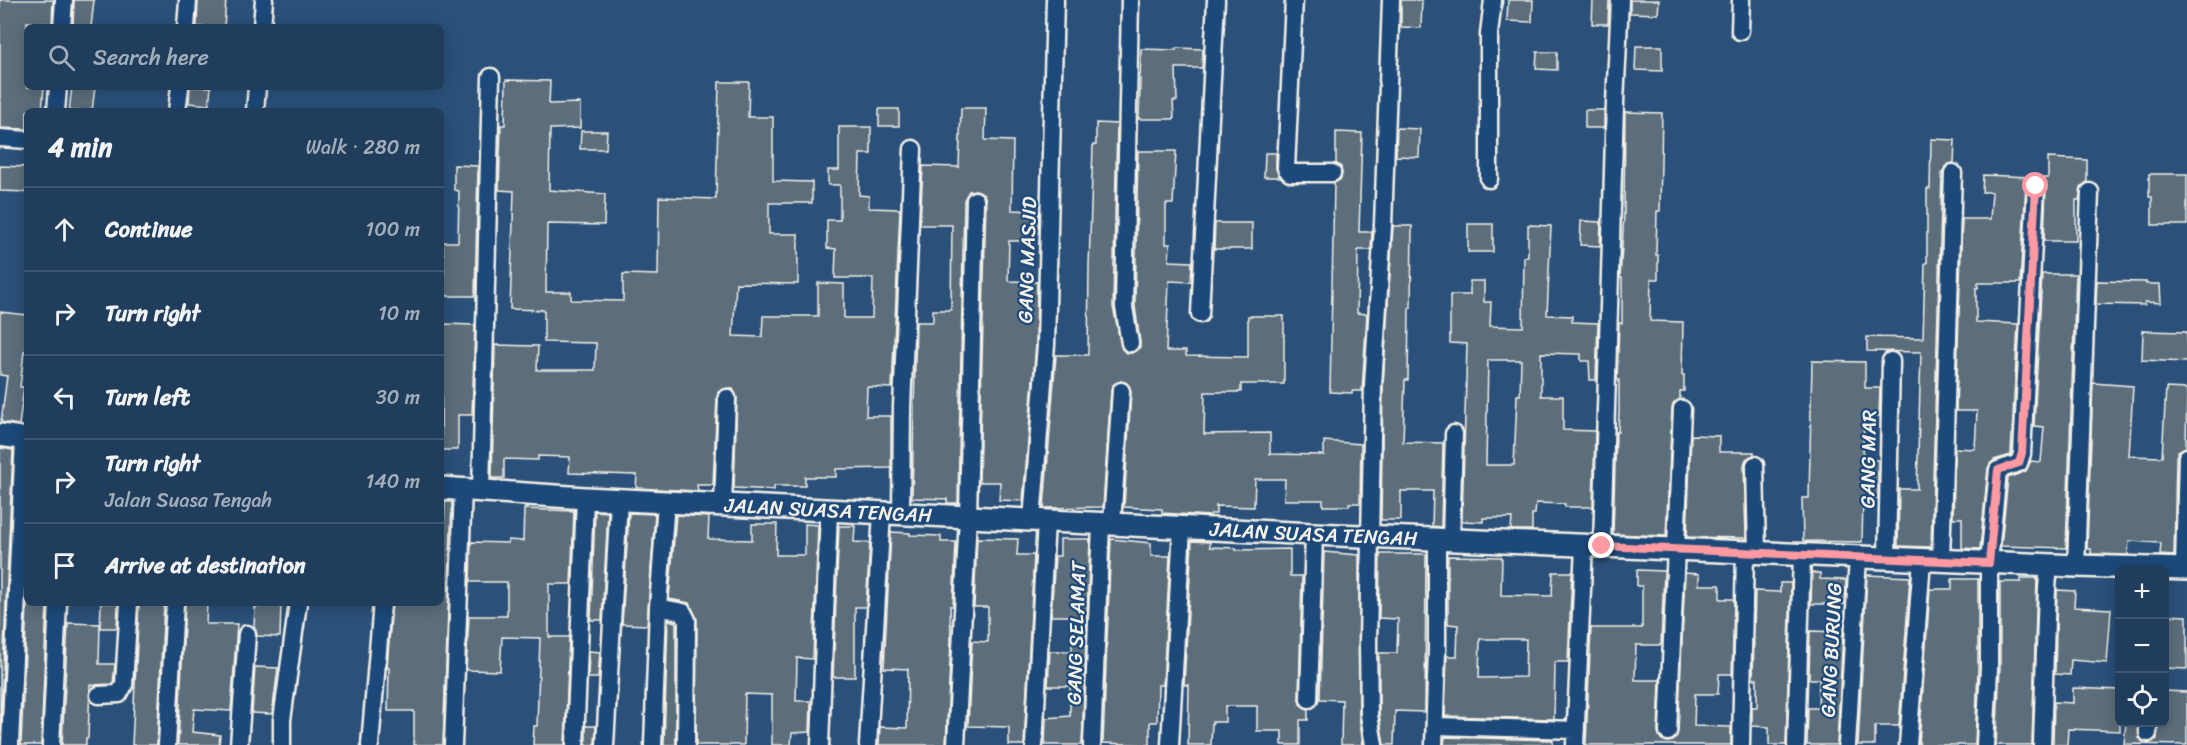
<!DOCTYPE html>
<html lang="en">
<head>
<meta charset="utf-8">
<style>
	body { margin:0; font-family:Sriracha,sans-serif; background:#2d4865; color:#f1f3f6 }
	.controls { position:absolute; right:18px; bottom:18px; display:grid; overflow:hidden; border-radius:9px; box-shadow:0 3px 15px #0003 }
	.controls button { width:54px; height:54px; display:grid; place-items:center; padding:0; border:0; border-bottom:2px solid #3d5672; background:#203d5c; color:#f1f3f6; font:30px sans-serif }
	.stop { position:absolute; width:18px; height:18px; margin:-14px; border:4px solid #ff9aa2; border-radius:50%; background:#fff }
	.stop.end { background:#ff9aa2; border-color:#fff; box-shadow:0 2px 6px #0008 }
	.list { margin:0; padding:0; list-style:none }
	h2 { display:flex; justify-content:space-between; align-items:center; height:78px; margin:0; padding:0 24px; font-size:26px }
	h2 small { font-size:20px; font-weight:400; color:#a2aebb }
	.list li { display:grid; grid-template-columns:39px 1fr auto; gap:18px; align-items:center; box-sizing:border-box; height:84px; padding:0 24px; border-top:2px solid #3d5672 }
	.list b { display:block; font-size:22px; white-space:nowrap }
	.list p { margin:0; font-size:20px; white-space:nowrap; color:#a2aebb }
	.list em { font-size:20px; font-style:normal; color:#a2aebb }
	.icon { flex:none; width:33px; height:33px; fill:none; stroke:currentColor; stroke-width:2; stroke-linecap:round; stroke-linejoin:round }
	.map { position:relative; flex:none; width:2187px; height:745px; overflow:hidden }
	.search { position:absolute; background:#203d5c; box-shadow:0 3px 15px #0003; left:24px; top:24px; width:420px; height:66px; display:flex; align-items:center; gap:15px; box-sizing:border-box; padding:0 21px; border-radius:9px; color:#a2aebb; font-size:22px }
	.panel { position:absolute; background:#203d5c; box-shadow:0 3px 15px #0003; left:24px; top:108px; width:420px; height:498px; border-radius:9px }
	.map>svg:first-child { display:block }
</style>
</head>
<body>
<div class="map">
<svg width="2187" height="745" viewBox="0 0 2187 745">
	<rect width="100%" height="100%" fill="#2b517a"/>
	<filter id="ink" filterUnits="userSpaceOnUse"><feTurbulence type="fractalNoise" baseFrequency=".0167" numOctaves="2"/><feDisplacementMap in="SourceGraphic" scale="12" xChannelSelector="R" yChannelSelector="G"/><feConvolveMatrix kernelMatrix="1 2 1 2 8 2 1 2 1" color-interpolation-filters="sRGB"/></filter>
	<g filter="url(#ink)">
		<!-- building -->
		<path fill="#5c6e7c" stroke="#f4f1e8" stroke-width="1.5" fill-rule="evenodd" d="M0 0H53L52 24 27 22V87H44L42 111H27V129L0 128Z
			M74 0H94L91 27H73Z
			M198 0H226L224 27H197Z
			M1401 0H1422L1421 28 1401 27Z
			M1508 0H1533L1532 22 1507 21Z
			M1593 0H1609L1608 24H1592Z
			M1630 0H1659L1658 14 1630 13Z
			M1636 46H1662V71L1635 70Z
			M1176 48 1203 49 1202 68H1176L1177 101H1173L1174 119H1139L1141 49 1176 50Z
			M1537 52H1557V70L1536 69Z
			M506 80 550 81 549 104 580 103V128L550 129 549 190 605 194 604 225 547 224 546 292H571V300L623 301V274L658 275 659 197 716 199 719 82H749L748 117H773V181L812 182V203H769V234H798V284L736 283 733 336 762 337 763 316H818V283L844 284V318H872L873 278H835L836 249 827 248V220H840V185H828V170H839V127H871V154H860L859 195 869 196V208L900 209 892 388 867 387 866 416H891V468L836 469V477H805V486H774V490L734 488 737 398 733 389 727 388 718 392 717 398 713 485H697L698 491 636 488 637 475 569 473 570 457 538 456V460L504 459V478H492L495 345 538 346 537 370H595L596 343 544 342V310L510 309 514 191 499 190 501 125H505Z
			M72 87H95L92 111H69Z
			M190 87H211L209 105 189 103Z
			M961 108H986L985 140 1013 141 1012 210 1039 211 1038 233H1024V241H1009L1008 281 1037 282 1036 344 1023 501 999 500 1000 482H979L986 200 984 194 976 190 969 191 964 200 958 503H947V499L912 498 916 322H933V310H951L952 225H920L923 166 959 167Z
			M879 109H899V126H879Z
			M1585 110H1604V128H1585Z
			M1625 112 1662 113 1660 211H1657L1656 255H1658V279H1651L1650 321 1683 322 1682 375H1684V391H1680V399L1674 403 1672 409 1666 536 1613 534 1616 432H1618L1619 411V380H1617L1619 323H1622V278H1620L1624 215Z
			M1096 123 1117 124 1113 307 1122 349 1126 353H1132L1140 347V342L1135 306 1138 151H1176L1173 204H1166V244H1170L1169 261 1192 262 1191 282 1169 281 1166 351H1186V356L1248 357V316H1284V384H1241V392H1205L1204 434 1270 433V454L1324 455V441L1361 444 1360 503H1349V506H1323V500H1284L1285 479H1255L1254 507 1216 506V514H1211L1210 516 1162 513V509L1124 507 1131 392 1127 383 1121 381 1113 385 1111 390 1103 507 1044 508 1056 355H1088L1089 266 1093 145H1096Z
			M1397 128 1420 129 1419 157 1396 156Z
			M581 131H607L606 149H580Z
			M1336 132 1362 133 1359 232H1372L1371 250H1358L1357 313 1367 314 1362 391H1352V393L1330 392 1334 183 1341 179 1342 174 1341 167 1336 163Z
			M1931 139 1955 140 1954 163 1948 164 1942 173 1931 547 1898 546 1899 489H1917L1921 352 1867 351V337L1923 338 1925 263H1927V189H1930Z
			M1265 153H1276V168L1280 177H1264Z
			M2048 158 2087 160V182L2081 187 2079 200H2076V241H2044L2046 187 2042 178H2048Z
			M454 165 478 166 475 296H445L443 242H458L459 191 454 190Z
			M0 166 27 167V192L0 191Z
			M2149 174H2187V225H2152V197H2149Z
			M1983 175 2030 177 2026 185 2020 283H1978V288H1976V322L2018 324 2011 452V455L1994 460 1988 468 1980 549 1962 548V518H1953L1955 448 1975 449 1977 411H1956L1962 219H1990L1992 192H1982Z
			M1581 221 1601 222 1600 246 1580 245Z
			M1215 223H1252V249H1214Z
			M1468 224H1493V252H1468Z
			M1528 225 1551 226 1547 315 1572 316V322L1598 323 1596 380H1590L1589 361H1581V354L1541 353V396H1563V430L1595 431 1593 507H1565V504L1536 503 1535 514H1532V530H1511L1512 518H1483V522L1462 521 1467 344 1450 343V295H1470V281H1484V302H1491L1490 326 1523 327 1524 257H1528ZM1488 360H1521L1520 395H1517L1514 465H1486Z
			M1393 226H1412L1411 308H1409L1408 380H1405L1403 442 1443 443 1441 527 1432 526 1433 491H1401V520H1381L1383 385Z
			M2042 274H2076L2066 548 2001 546 2008 478 2026 471 2031 461 2041 462 2044 427 2034 426Z
			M2097 281 2146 282V284H2160L2161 303 2145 302V305L2096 304Z
			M0 312 27 315V351H24L20 387H24L19 425 1 422 7 376 0 375Z
			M442 324 475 325 472 415H458V450H441Z
			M2143 331 2187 332V362L2142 360Z
			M1812 361 1865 362V388H1880L1879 416H1864L1863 460H1878V499H1863L1862 542 1803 541 1802 498H1809Z
			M2093 383 2133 386 2129 456 2162 457 2166 388 2187 389 2186 447 2178 451 2176 457 2174 556 2160 555 2161 543 2129 541 2128 555 2091 554V549H2087Z
			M1691 435 1719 436V452H1754V455L1746 459 1744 465 1746 538 1687 537Z
			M0 448 13 450 0 734Z
			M445 502H452L443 745H414V711H388L389 668H387L392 603H441Z
			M524 509 574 511 571 584H549V637H569L565 745H533L534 726H537L540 638 502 637 500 671 466 670 469 616H507V582H470L471 542 508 543V540L523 541Z
			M595 511 608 512 602 620H591Z
			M629 513 655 514 647 625 622 624Z
			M676 515 709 517 708 538 711 539 752 540V524H777L776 555H805V524L818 525 813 659 797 658 796 701H811L810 732 792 733 791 745H772V695L745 694 744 745H696L697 620 689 603 669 599Z
			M839 526H855L854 542 870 543 866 607H855V677H833Z
			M891 532 910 533V535L941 536V542H956L953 606H950L951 641 946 745H879L880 727 907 728 908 669 884 668Z
			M977 538 1018 539 1017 555H1034L1024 745H1009V727L968 726 972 641 988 642V607H974Z
			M1060 539H1090L1082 745H1045L1046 718 1070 716V686H1048L1050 651H1072L1073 616H1051L1055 556H1060Z
			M1111 539 1151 543V556H1170L1163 685H1158L1157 722H1150V745L1103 743Z
			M1192 541 1210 542V547L1236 548V550L1290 549V576H1302L1299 699 1300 704 1308 709V720H1300V745H1282V731H1257V706H1225V722H1212L1211 745H1188L1189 685H1184Z
			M1324 552 1359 555V715L1363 745H1341L1342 700 1320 699Z
			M1380 554H1426L1425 712 1395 711 1394 745H1384L1379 714V653H1397L1398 619 1379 618Z
			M1448 556 1502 557 1501 595 1552 596 1553 572H1572L1568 662H1555L1554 719 1445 716 1447 656H1457L1458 625 1448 624ZM1480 639H1526L1525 677 1479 678Z
			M1637 570 1664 571 1661 645H1636L1635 680H1660L1658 732 1662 740 1667 742 1673 741 1678 732 1685 573 1699 574V585H1720V599H1734L1732 674H1719L1718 694H1695L1694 726 1731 727V745H1586L1591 628H1642V586H1637Z
			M1812 573H1820V579L1846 580 1845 604H1811Z
			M1867 575 1910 577 1899 726H1875V745H1858Z
			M2021 578H2037L2032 745H1996L2000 668V582H2021Z
			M1952 579H1978V668L1975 745H1919L1930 589H1952Z
			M1780 583H1791L1786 745H1769V727L1752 726V707H1757V679H1753L1755 591 1780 592Z
			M2057 590 2075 591 2074 607 2111 609 2107 663 2071 660 2070 675 2055 674Z
			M27 603H47L41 745H21Z
			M101 603H118L117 628H100Z
			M139 603H164L157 745H132Z
			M185 603H207L206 624H237L231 711 194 709 192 732 220 735 219 745H178Z
			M261 603H281L280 637 257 636 254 627 255 607H261Z
			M2164 615 2187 616V669L2164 668Z
			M668 620 676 622V745H664Z
			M68 623 100 624 99 664H115L113 684 90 685 88 738H86V745H62Z
			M1810 631 1843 632 1837 745H1807L1808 708H1818L1819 679H1809Z
			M589 651 600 652 598 678H588Z
			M255 667 278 668 272 714 252 713Z
			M2073 688 2120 690V731L2068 729 2067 745H2053L2054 702 2073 703Z
			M2164 691 2187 692V745L2124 744 2126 723H2138L2139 738 2143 742 2149 743 2157 739 2158 723H2164Z
			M586 726H596L595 745H586Z
			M1445 737 1553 740V745H1444Z"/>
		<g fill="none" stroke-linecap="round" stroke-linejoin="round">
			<!-- minor casing -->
			<g stroke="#f4f1e8" stroke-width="21">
				<path id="minor" d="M1130 0 1124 307 1130 343
					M1294 0 1286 168 1290 173H1332
					M62 27 64 0
					M186 27 188 0
					M262 27 264 0
					M1740 31 1741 0
					M56 111 58 87
					M177 111 180 87
					M255 111 257 87
					M0 138 27 140
					M1489 179V34L1493 0
					M1200 314 1216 0
					M1755 465 1757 553
					M481 491 491 77
					M723 505 727 398
					M901 514 902 407 913 149
					M1032 520 1046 345 1055 0
					M1112 524 1121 391
					M1451 540 1454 434
					M1602 546 1615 103 1620 0
					M1887 558 1891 361
					M1941 561 1953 173
					M2076 566 2090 192
					M2184 568 2187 457
					M658 607 683 612 687 620 686 745
					M99 695 119 694 124 685 129 603
					M1309 699 1314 534
					M1435 726 1576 730
					M1668 732 1682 409
					M2148 733V722
					M10 745 24 438
					M51 745 58 603
					M167 745 175 603
					M239 745 247 634
					M282 745V720L298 603
					M370 745 382 603
					M453 745 463 489
					M575 745 585 498
					M605 745 619 500
					M653 745 658 607 666 502
					M820 745 829 510
					M868 745 882 513
					M956 745 968 517 975 200
					M1034 745 1046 521
					M1092 745 1101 524
					M1170 745 1182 527
					M1374 745 1369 715 1368 643 1373 385 1383 225 1391 0
					M1434 745 1437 649V539
					M1575 745 1584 545
					M1741 745 1745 552
					M1796 745 1802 555
					M1847 745 1858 557
					M1908 745 1922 560
					M1985 745 1989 668V563L1998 470 2019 463 2022 454 2036 186
					M2042 745 2047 588 2049 565"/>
			</g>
			<!-- tertiary casing -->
			<g stroke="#f4f1e8" stroke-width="26">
				<g id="tertiary">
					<path d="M0 435 27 439"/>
					<path id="s1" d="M441 488 585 498 1314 534 2076 566 2187 569"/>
				</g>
			</g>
			<!-- minor -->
			<use href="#minor" stroke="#1f4a7a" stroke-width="16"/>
			<!-- tertiary -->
			<use href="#tertiary" stroke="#1f4a7a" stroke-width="21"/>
		</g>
	</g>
	<g fill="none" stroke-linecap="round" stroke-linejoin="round" filter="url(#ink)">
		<!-- route -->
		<path stroke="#ff9aa2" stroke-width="8" d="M1602 546 1989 563 1998 470 2019 463 2022 453 2036 186"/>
	</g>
	<g text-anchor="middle" stroke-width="4.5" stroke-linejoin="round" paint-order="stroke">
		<!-- street labels -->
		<g font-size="20" fill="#f4f1e8" stroke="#1f4a7a">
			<text transform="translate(1027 260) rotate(-88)" y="7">GANG MASJID</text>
			<text transform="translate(1868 459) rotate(-89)" y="7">GANG MAR</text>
			<text dy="7" stroke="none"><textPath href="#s1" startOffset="388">JALAN SUASA TENGAH</textPath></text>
			<text dy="7" stroke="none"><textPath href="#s1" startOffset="874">JALAN SUASA TENGAH</textPath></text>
			<text transform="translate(1076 633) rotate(-88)" y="7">GANG SELAMAT</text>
			<text transform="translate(1831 650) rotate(-87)" y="7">GANG BURUNG</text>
		</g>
	</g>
</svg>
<div class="controls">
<button>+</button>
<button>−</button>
<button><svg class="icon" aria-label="locate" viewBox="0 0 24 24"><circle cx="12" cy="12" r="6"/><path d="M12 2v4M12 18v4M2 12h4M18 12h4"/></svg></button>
</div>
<div class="stop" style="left:2036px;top:186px"></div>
<div class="stop end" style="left:1602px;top:546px"></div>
<div class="search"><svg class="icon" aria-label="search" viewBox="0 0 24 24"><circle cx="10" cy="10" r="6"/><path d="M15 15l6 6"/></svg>Search here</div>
<section class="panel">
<h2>4 min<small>Walk · 280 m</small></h2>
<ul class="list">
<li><svg class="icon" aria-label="ahead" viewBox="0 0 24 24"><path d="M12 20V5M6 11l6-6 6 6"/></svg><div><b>Continue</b></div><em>100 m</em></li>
<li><svg class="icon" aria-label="right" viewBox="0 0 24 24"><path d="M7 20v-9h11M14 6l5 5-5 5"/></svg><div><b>Turn right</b></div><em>10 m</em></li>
<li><svg class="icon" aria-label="left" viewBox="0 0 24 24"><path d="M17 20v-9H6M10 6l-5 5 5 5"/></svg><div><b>Turn left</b></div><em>30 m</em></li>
<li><svg class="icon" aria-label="right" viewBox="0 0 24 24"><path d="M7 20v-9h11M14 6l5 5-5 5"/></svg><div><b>Turn right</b><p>Jalan Suasa Tengah</p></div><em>140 m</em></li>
<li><svg class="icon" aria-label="arrive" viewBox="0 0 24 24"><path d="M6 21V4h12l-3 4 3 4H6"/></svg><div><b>Arrive at destination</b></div></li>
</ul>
</section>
</div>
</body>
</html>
